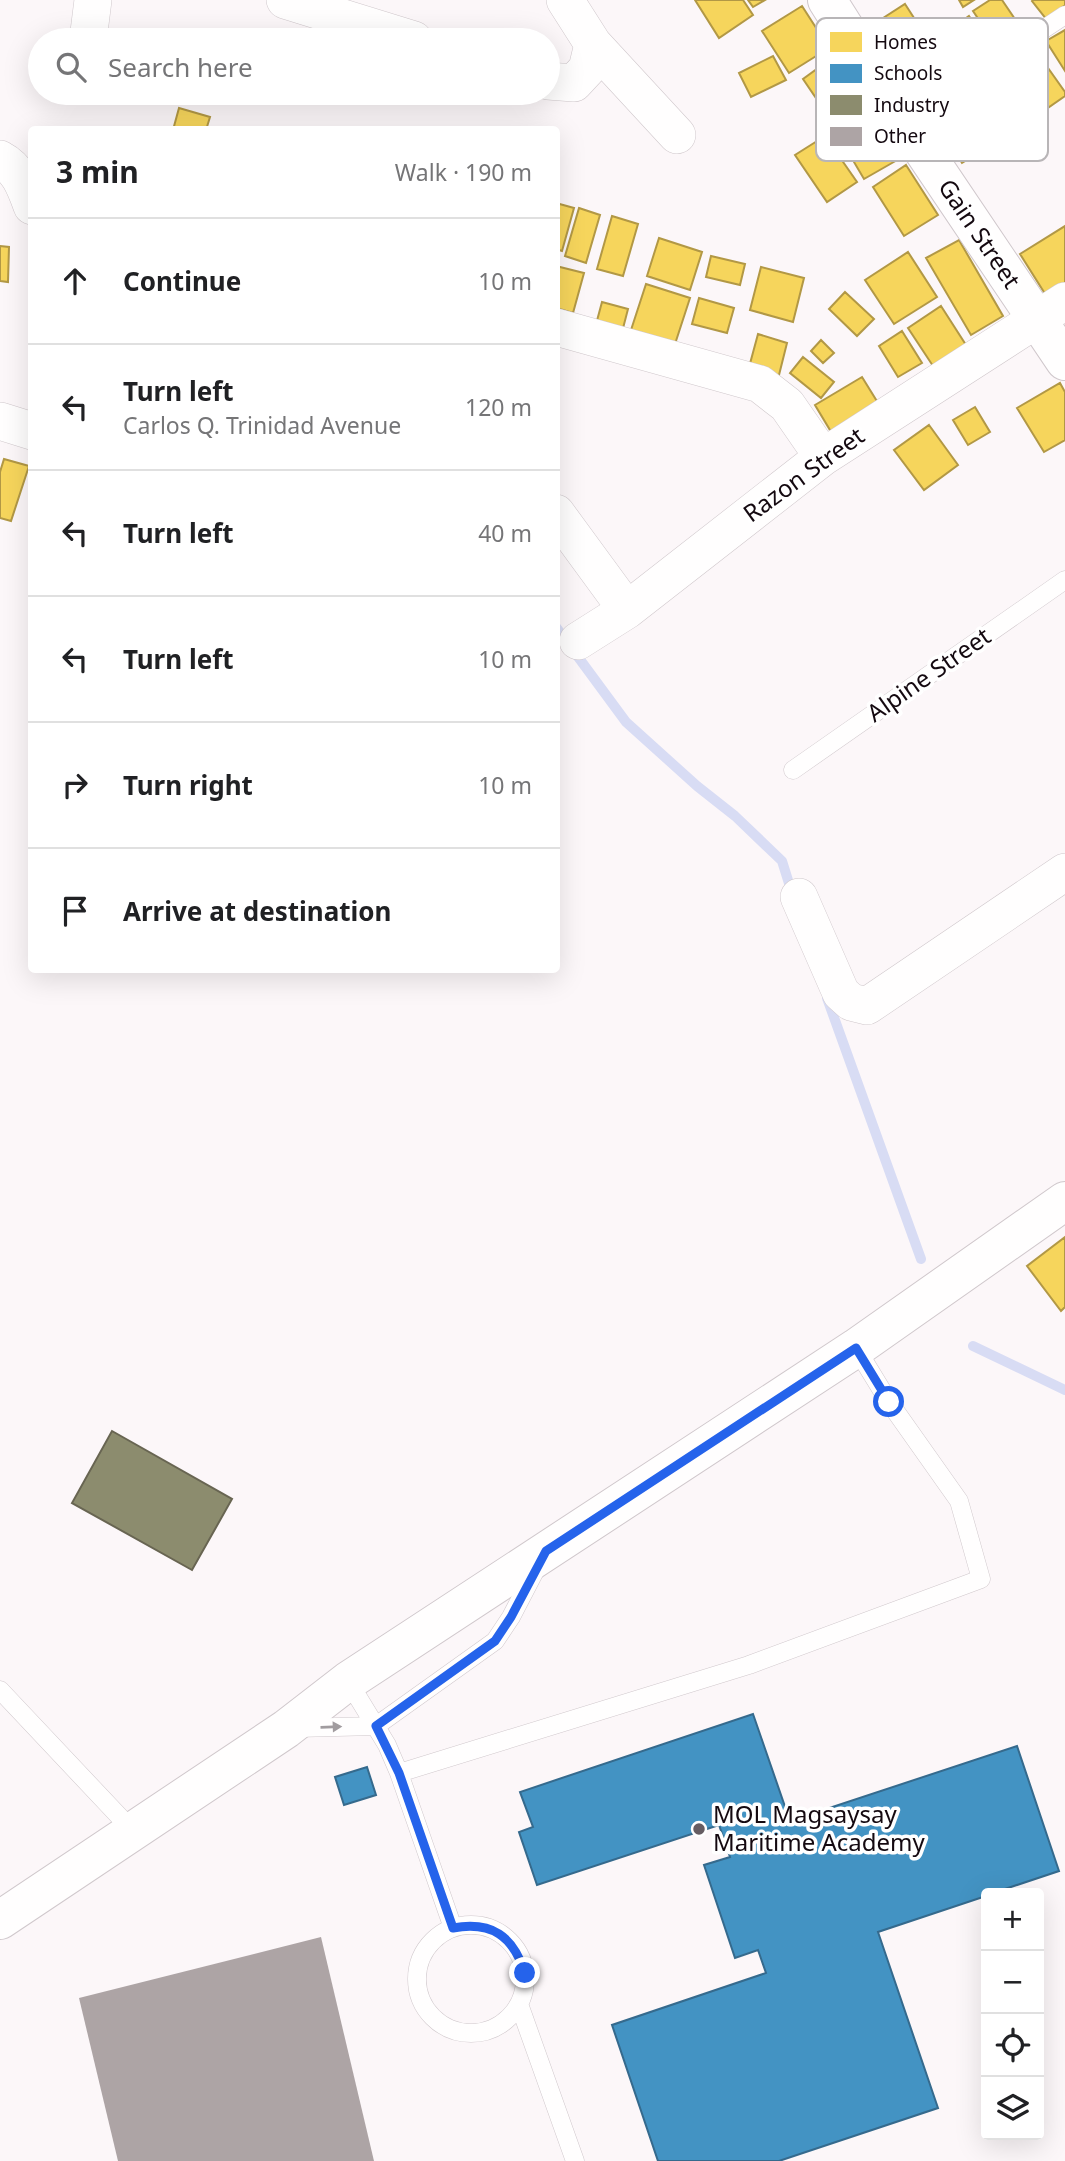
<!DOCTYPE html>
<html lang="en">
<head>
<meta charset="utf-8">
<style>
	body { margin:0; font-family:"Noto Sans",sans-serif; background:#f6f6f6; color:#202124 }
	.controls { position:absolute; right:21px; bottom:21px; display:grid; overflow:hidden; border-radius:7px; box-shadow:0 7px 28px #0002 }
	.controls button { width:63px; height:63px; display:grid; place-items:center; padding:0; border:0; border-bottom:2px solid #e0e0e0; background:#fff; color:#202124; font:35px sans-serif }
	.stop { position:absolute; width:21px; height:21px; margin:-16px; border:5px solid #2563eb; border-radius:50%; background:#fff }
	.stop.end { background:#2563eb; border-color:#fff; box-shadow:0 2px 7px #0008 }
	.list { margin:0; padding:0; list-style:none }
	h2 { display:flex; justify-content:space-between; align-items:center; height:91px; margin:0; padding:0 28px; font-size:30px }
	h2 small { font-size:23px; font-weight:400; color:#757577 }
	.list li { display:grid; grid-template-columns:46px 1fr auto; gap:21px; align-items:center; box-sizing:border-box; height:126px; padding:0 28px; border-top:2px solid #e0e0e0 }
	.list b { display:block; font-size:26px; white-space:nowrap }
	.list p { margin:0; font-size:23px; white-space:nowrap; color:#757577 }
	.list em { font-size:23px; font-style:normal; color:#757577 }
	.icon { flex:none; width:38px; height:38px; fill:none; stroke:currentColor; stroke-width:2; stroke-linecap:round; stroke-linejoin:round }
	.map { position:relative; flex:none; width:1065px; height:2161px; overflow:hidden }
	.search { position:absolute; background:#fff; box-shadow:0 7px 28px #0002; left:28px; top:28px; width:532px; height:77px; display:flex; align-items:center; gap:18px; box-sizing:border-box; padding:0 24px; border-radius:38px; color:#757577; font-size:26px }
	.panel { position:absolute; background:#fff; box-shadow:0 7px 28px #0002; left:28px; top:126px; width:532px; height:847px; border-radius:7px }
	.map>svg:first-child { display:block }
</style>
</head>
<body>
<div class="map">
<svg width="1065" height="2161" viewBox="0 0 1065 2161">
	<rect width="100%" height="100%" fill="#fcf7f9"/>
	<!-- homes -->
	<path fill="#f6d55c" stroke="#b29845" stroke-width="2" d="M695 0H743L753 15 719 38Z
		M748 0H765L753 7Z
		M959 0H974L963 7Z
		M990 0H1002L1021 28 996 45 973 11Z
		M1033 0H1065V5L1047 20 1032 1Z
		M905 4 927 38 902 54 880 20Z
		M802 6 829 48 789 73 762 31Z
		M969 16 996 55 978 68 951 29Z
		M1065 30V71L1046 41Z
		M1036 51 1065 92V96L1029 121 998 77Z
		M773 56 786 80 751 97 739 73Z
		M832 58 848 80 818 101 803 79Z
		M973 97 1000 140 962 163 936 120Z
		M179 108 210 117 206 130H173Z
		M825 136 857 182 827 202 795 155Z
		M886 138 899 159 864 179 851 157Z
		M906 165 938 215 904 236 873 187Z
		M556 203 574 208 562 251 556 249Z
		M579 208 600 215 586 263 565 256Z
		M612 216 638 224 623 276 597 269Z
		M1065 226V290L1049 300 1020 254Z
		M659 238 702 252 690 290 647 276Z
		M959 240 1003 316 971 335 926 258Z
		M0 246 9 247 8 282 0 281Z
		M908 252 937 297 894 324 865 280Z
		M711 256 745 264 740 285 706 277Z
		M556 266 584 273 573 313 556 308Z
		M761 267 804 278 793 322 750 310Z
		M646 284 690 298 675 344 631 330Z
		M845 292 874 319 857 336 829 309Z
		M699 298 734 308 727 333 692 324Z
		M602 302 628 309 621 336 595 328Z
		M941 306 966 345 933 366 908 328Z
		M902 331 922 363 898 377 879 346Z
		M758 334 787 343 778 379 748 371Z
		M821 340 834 353 823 363 811 351Z
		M803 357 834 382 821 398 790 373Z
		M862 377 883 411 836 440 815 405Z
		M1060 383 1065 392V440L1044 452 1017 408Z
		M975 407 990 432 968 445 953 420Z
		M929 425 958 465 924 490 894 450Z
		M4 459 29 466 11 521 0 518V472Z
		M1065 1237V1307L1061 1311 1027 1266Z"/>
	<!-- schools -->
	<path fill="#4393c3" stroke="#356a8d" stroke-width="2" d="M753 1714 790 1821 1017 1746 1059 1871 993 1893H986V1896L878 1932 938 2108 779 2161H658L612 2025 766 1973 758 1950 735 1958 704 1865 730 1857 719 1825 537 1885 519 1832 533 1827 520 1792Z
		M367 1767 376 1795 344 1805 335 1777Z"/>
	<!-- industry -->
	<path fill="#8c8c6e" stroke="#686552" stroke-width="2" d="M112 1431 232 1499 192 1570 72 1503Z"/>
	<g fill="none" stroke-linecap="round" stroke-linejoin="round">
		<!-- stream -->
		<path stroke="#d8dcf4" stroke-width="10" d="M556 627 626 722 697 786 735 816 782 861 792 893
			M827 998 921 1259
			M973 1346 1065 1390"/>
	</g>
	<!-- building -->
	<path fill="#ada4a5" d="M321 1937 374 2161H118L79 1998Z"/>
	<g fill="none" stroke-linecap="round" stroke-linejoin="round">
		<!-- service casing -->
		<g stroke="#d0c8cc" stroke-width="19">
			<path id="service" d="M904 122 1065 15
				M793 770 1065 580
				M348 1681 387 1745 399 1773 453 1928
				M0 1690 133 1831
				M296 1728 376 1726 495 1641 511 1617 537 1567
				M399 1773 749 1665 981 1579 959 1501 889 1402 856 1348
				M417 1979a54 54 0 1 1 108 0a54 54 0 1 1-108 0Z
				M519 2004 575 2161"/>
		</g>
		<!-- minor casing -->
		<g stroke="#d0c8cc" stroke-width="38">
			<path id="minor" d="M285 0 414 40
				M565 0 593 44 677 135
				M88 40 93 0
				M548 81 574 83 587 69 593 44
				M0 159C19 169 25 187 32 206
				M556 327 760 384 787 405 823 457
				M0 421 32 431
				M556 513 627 610
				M578 641 627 610 823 457 1065 301
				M799 897 841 993 851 1002 867 1006 1065 872"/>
		</g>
		<!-- tertiary casing -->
		<g stroke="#d0c8cc" stroke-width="40">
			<path id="tertiary" d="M827 0 904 122 1065 361"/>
		</g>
		<!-- secondary casing -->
		<g stroke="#d0c8cc" stroke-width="40">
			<path id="secondary" d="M0 1920 286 1729 348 1681 856 1348 1065 1201"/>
		</g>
		<!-- service -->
		<use href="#service" stroke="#fffefe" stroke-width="18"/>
		<!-- minor -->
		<use href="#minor" stroke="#fffefe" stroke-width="37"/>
		<!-- tertiary -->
		<use href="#tertiary" stroke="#fffefe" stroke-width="38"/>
		<!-- secondary -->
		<use href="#secondary" stroke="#fffefe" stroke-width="38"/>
	</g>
	<!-- one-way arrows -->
	<defs><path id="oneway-solid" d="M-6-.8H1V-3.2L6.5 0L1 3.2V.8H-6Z" transform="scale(1.75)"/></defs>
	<use fill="#a19c9f" href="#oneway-solid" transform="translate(331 1727) rotate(-2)"/>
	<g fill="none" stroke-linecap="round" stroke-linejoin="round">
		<!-- route -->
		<path stroke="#2563eb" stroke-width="9" d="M525 1973C513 1936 492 1921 453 1928L399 1773 376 1726 495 1641 511 1617 546 1551 856 1348 889 1402"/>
	</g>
	<!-- markers -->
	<circle fill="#655c62" stroke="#fff" stroke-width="2.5" cx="699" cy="1829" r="7"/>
	<g text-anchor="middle" stroke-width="7" stroke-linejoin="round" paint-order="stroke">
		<!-- street labels -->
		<g font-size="24" fill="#140910" stroke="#fff">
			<text transform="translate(979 234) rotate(56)" y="8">Gain Street</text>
			<text transform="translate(804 475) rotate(-36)" y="8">Razon Street</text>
			<text transform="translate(929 675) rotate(-35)" y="8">Alpine Street</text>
		</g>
		<!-- poi labels -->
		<g font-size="24" fill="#140910" stroke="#fff" text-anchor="start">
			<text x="713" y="1823">MOL Magsaysay<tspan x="713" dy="28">Maritime Academy</tspan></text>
		</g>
	</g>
	<!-- legend -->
	<rect x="816" y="18" width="232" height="143" rx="10" fill="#fff" stroke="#b8b5b7" stroke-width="2"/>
	<rect x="830" y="32" width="32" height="20" fill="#f6d55c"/>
	<rect x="830" y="64" width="32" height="19" fill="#4393c3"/>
	<rect x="830" y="95" width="32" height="20" fill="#8c8c6e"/>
	<rect x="830" y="127" width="32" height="19" fill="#ada4a5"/>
	<g font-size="19" fill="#140910">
		<text x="874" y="49">Homes</text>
		<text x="874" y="80">Schools</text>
		<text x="874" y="112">Industry</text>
		<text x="874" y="143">Other</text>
	</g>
</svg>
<div class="controls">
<button>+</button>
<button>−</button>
<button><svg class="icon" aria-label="locate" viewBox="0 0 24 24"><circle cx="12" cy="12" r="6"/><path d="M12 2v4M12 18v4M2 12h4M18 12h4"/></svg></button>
<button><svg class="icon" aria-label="layers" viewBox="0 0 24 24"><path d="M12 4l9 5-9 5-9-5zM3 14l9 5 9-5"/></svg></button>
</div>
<div class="stop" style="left:889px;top:1402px"></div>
<div class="stop end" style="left:525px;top:1973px"></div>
<div class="search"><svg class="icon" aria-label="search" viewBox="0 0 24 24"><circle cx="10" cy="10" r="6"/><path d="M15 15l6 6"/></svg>Search here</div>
<section class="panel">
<h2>3 min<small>Walk · 190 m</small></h2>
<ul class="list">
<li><svg class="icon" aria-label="ahead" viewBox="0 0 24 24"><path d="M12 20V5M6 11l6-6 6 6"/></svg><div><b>Continue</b></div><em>10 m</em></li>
<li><svg class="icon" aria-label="left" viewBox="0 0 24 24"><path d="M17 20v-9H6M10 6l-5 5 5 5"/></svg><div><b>Turn left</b><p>Carlos Q. Trinidad Avenue</p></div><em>120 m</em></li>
<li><svg class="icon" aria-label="left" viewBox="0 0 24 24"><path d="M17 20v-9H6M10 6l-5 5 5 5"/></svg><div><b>Turn left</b></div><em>40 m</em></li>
<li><svg class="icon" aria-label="left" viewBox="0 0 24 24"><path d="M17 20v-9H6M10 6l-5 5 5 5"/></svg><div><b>Turn left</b></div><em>10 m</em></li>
<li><svg class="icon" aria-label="right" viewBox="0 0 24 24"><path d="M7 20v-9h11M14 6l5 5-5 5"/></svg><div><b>Turn right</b></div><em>10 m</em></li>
<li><svg class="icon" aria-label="arrive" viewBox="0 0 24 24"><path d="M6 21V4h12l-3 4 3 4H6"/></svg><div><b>Arrive at destination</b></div></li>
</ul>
</section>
</div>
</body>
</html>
